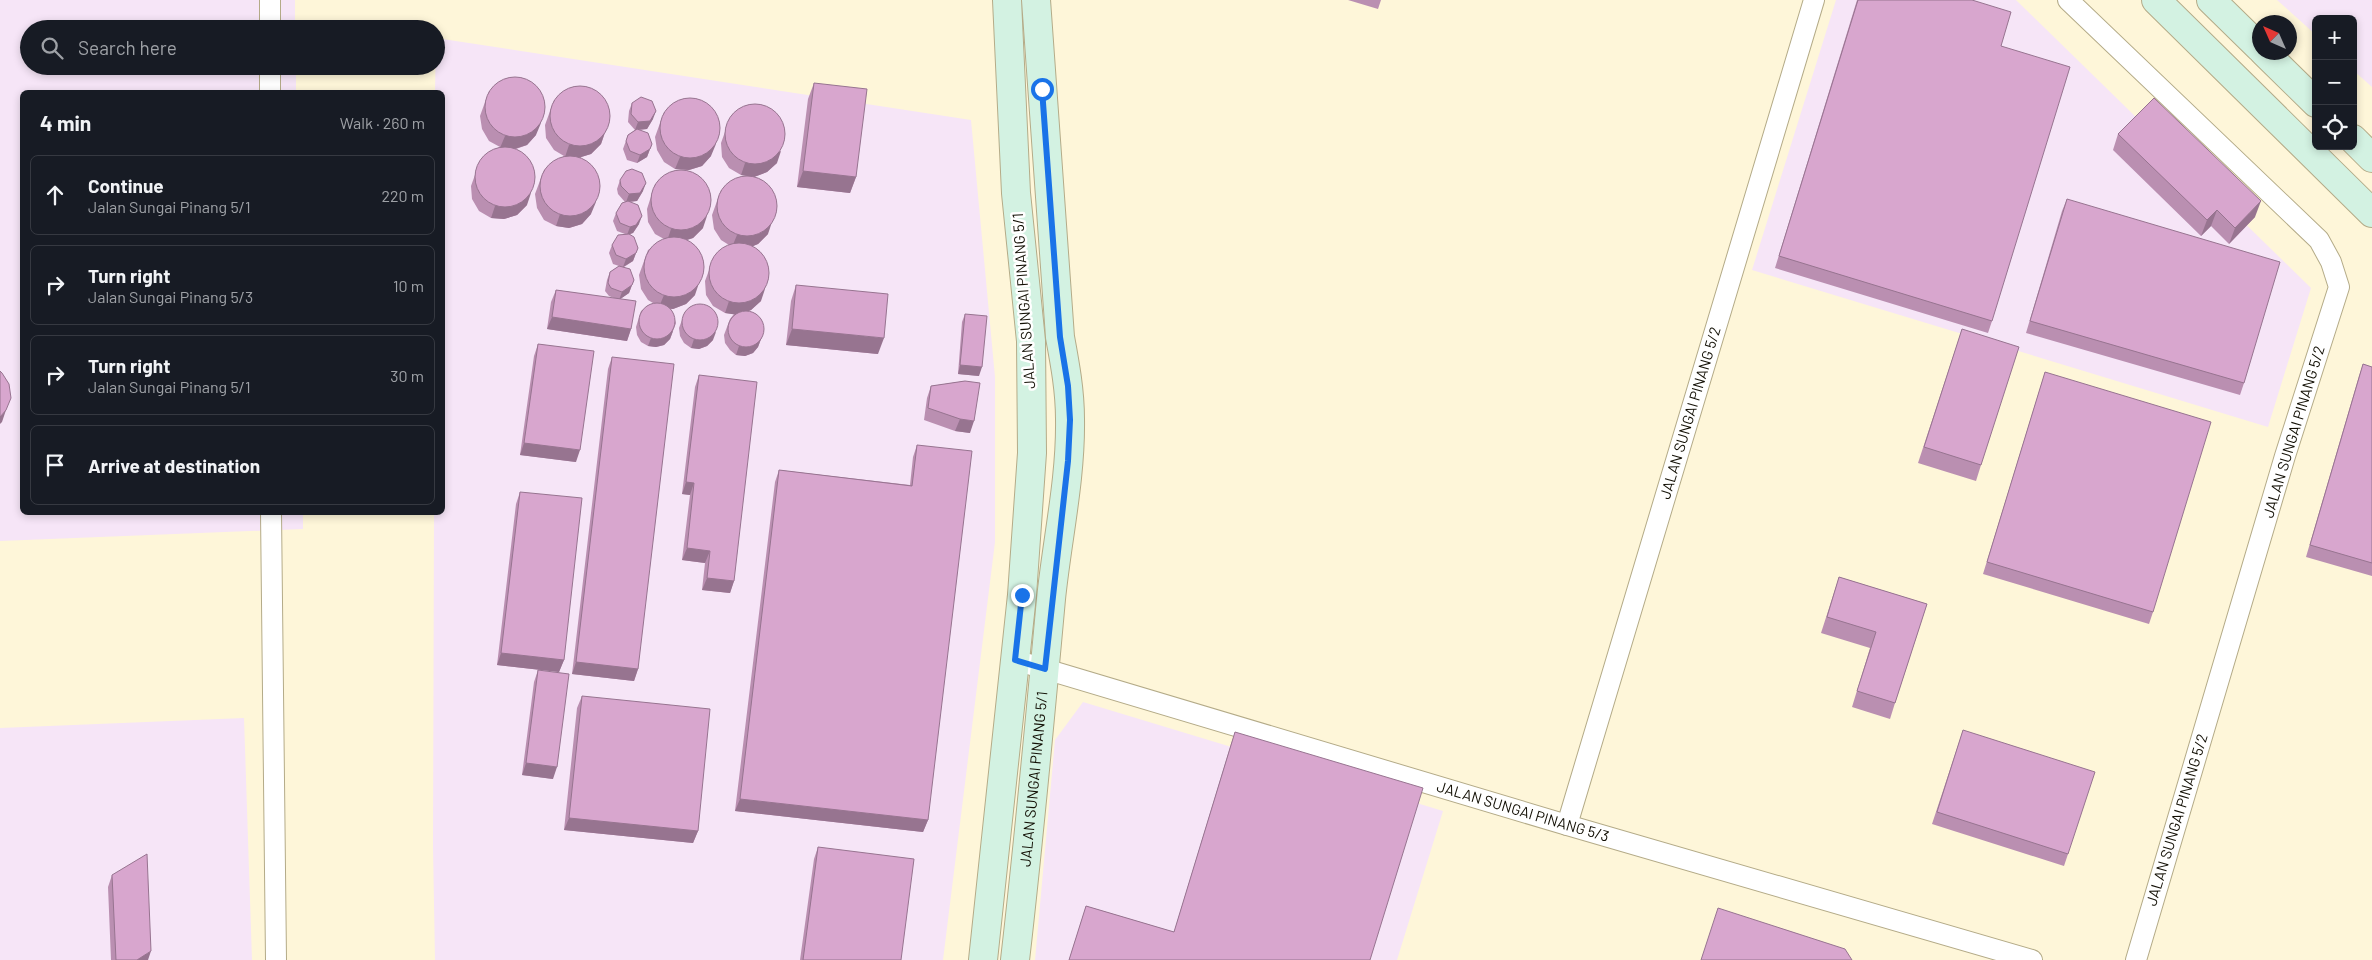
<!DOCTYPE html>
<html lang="en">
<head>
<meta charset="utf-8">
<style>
	body { margin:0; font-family:Barlow,sans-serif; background:#242831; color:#f1f3f6 }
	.controls { position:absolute; right:15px; top:15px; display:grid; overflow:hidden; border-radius:8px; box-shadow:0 2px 8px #0003 }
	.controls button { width:45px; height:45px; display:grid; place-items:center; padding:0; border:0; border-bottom:1px solid #363941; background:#171b24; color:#f1f3f6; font:25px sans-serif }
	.compass { position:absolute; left:2252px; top:15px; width:45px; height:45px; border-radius:50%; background:#171b24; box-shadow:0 2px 8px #0003; rotate:315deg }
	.stop { position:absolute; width:15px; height:15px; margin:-11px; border:4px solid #1a73e8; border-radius:50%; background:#fff }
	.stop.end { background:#1a73e8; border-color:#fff; box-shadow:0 1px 5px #0008 }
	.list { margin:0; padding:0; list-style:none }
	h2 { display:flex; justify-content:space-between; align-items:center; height:65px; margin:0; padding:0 20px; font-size:21px }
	h2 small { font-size:16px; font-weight:400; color:#9ea1a6 }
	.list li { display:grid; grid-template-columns:32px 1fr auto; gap:15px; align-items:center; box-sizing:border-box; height:80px; margin:0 10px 10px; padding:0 10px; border:1px solid #363941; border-radius:8px }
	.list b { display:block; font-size:19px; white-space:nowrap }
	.list p { margin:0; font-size:16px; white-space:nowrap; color:#9ea1a6 }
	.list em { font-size:16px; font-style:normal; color:#9ea1a6 }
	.icon { flex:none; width:28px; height:28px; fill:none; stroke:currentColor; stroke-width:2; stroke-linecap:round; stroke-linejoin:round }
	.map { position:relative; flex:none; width:2372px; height:960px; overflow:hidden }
	.search { position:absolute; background:#171b24; box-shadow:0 2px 8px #0003; left:20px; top:20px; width:425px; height:55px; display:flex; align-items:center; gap:12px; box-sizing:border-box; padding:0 18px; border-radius:28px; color:#9ea1a6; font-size:19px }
	.panel { position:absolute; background:#171b24; box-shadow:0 2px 8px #0003; left:20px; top:90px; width:425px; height:425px; border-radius:8px }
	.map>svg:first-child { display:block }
</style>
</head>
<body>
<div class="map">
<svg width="2372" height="960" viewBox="0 0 2372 960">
	<rect width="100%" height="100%" fill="#fef6d9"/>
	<!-- industrial -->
	<path fill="#f6e5f7" d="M0 0H295V29H29V66H296V92H22V512L303 513V529L0 541Z
		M1836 0H2016L2311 288 2268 427 1752 270Z
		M2277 0H2372V87L2353 70V19H2316V35Z
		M436 38 971 120 995 377V542L943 960H435L433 847 434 513 442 512V92H435Z
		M1083 702 1443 811 1397 960H1035L1055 740Z
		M244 718 252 960H0V728Z"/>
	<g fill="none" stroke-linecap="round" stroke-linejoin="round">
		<!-- street casing -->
		<g stroke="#b4ab88" stroke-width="22">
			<g id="street">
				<path d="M270 0V29"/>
				<path d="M2068 0 2319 240 2331 262 2339 287 2285 456 2136 960"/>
				<path d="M270 66V92"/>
				<path d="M271 512 276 960"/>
				<path id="s1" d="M1015 660 1567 825 2032 960"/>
				<path id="s2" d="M1567 825 1814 0"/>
			</g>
		</g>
		<!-- secondary casing -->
		<g stroke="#b4ab88" stroke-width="30">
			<g id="secondary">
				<path d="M2156 0 2372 213"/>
				<path d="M2211 0 2260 48"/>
				<path d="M2264 52 2316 103"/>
				<path d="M2353 139 2372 158"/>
				<path d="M983 960 1022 595 1032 453 1031 341 1016 193 1007 0"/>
				<path id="s3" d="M1015 960C1029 840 1040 720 1051 599 1057 540 1071 479 1070 419 1070 391 1065 364 1060 337L1036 0"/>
			</g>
		</g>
		<!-- street -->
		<use href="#street" stroke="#fff" stroke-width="20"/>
		<!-- secondary -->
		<use href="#secondary" stroke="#d3f2e2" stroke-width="28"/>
	</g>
	<!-- wall -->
	<path fill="#ba8fb1" d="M1348 0H1381L1378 9Z
		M1857 0H1972L2001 46 1992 321 1988 333 1775 268Z
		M814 83 856 177 850 193 797 187 808 99Z
		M489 91 536 135 527 145 516 149 527 205 517 215 504 219 491 218 479 211 472 199 471 186 480 161 500 147 489 141 482 129 480 116Z
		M554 100 610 119 601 144 591 154 581 157 591 214 582 224 569 228 556 226 544 220 537 208 535 194 544 170 564 156 554 150 546 138 545 125Z
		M632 103 653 119 647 129 639 130 652 144 647 157 637 163 627 160 623 149 628 135 635 130 628 122 629 111Z
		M664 112 711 156 702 166 689 170 675 169 664 162 657 150 655 137Z
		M730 118 777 163 767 172 754 177 741 175 729 168 722 157 721 143Z
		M2118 134 2255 217 2229 244 2211 226 2201 236 2113 150Z
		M620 180 643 191 637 201 629 202 639 224 633 233 630 234 638 248 633 261 624 267 634 280 629 293 620 299 631 329 627 341 547 329 551 302 556 290 616 299 609 296 605 291 607 280 610 272 619 266 613 264 609 253 612 245 625 234 617 231 613 221 616 213 625 202 618 194 617 189Z
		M655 184 703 228 693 238 687 240 695 295 686 304 673 309H671L676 323 670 339 664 345 656 347 648 346 641 342 637 335 636 327 641 311 653 303 648 300 641 289 639 275 648 250 664 239 655 234 648 222 647 209Z
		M721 190 768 234 758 244 753 246 761 301 751 310 749 311 764 331 758 347 753 353 745 356 736 355 730 350 725 343 724 335 730 319 734 314 725 313 713 306 706 295 705 281 714 257 729 245 721 240 714 229 712 215Z
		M2067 199 2244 383 2240 395 2026 333 2062 211Z
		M796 285 878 354 786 345 791 301Z
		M685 312 713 340 707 346 699 349 691 348 684 343 680 336 679 328Z
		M965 314 979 376 958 374 962 322Z
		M1962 329 1981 465 1976 481 1918 463Z
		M538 344 576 462 520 455 534 356Z
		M612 357 638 669 634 681 572 674 608 369Z
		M2363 364 2372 367V576L2306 557 2359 376Z
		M2045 372 2153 612 2149 624 1983 574Z
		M699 375 734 581 730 593 702 590 705 563 682 560 690 495 682 494 695 387Z
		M965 381 970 433 955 431 924 420 927 398 931 386Z
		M917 445 928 820 923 832 735 811 775 482 779 470 910 485 913 457Z
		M520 492 564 660 559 672 497 665 516 504Z
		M1839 577 1927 604 1895 703 1890 719 1852 707 1870 648 1821 633Z
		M538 670 553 779 522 775 534 682Z
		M582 696 698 831 693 843 564 830 577 708Z
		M1963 730 2068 854 2064 866 1932 824Z
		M1235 732 1370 960H1069L1086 906 1174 932 1231 744Z
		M818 847 901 960H800L814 859Z
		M112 875 148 960H111L108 887Z"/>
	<!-- shaded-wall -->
	<path fill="#977490" d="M656 111 653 119 647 129 635 130 638 122Z
		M541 123 536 135 527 145 514 149 500 148 505 136Z
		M605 132 601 144 591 154 578 158 565 157 569 145Z
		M716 144 711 156 702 166 689 170 675 169 680 157Z
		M650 149 647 157 637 163 640 155Z
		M781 151 777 163 767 172 754 177 741 175 745 163Z
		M803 171 856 177 850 193 797 187Z
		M646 183 643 191 637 201 626 202 629 194Z
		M531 193 527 205 517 215 504 219 491 218 495 206Z
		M2261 201 2255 217 2229 244 2235 228Z
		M596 202 591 214 582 224 569 228 556 226 560 214Z
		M2217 210 2211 226 2201 236 2207 220Z
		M642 216 639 224 633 233 627 235 630 227Z
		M707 216 703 228 693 238 680 242 667 241 671 229Z
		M772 222 768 234 758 244 746 249 732 247 737 235Z
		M636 253 633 261 623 267 626 259Z
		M699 283 695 295 686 304 673 309 659 307 664 295Z
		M632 285 629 293 619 300 622 292Z
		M765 289 761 301 751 310 738 315 725 313 729 301Z
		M552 317 631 329 627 341 547 329Z
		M792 329 884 338 878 354 786 345Z
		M673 331 670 339 664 345 656 347 648 346 651 338Z
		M716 332 713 340 707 346 699 349 691 348 694 339Z
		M761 339 758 347 753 353 745 356 736 355 739 346Z
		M960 365 982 367 979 376 958 374Z
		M6 410 2 422 0 424V417Z
		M960 419 974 421 970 433 955 431Z
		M524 443 580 450 576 462 520 455Z
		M686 482 694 483 690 495 682 494Z
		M687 548 710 551 705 563 682 560Z
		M707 578 734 581 730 593 702 590Z
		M501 653 564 660 559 672 497 665Z
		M576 662 638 669 634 681 572 674Z
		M526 763 557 767 553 779 522 775Z
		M740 799 928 820 923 832 735 811Z
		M569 818 698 831 693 843 564 830Z
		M151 951 148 960H137Z"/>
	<!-- building -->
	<path fill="#d8a6ce" stroke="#977490" d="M1858 0H1972L2011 12 2001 46 2070 67 1992 321 1779 256Z
		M485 107a30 30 0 1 1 60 0a30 30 0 1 1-60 0Z
		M814 83 867 89 856 177 803 171Z
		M550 116a30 30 0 1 1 60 0a30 30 0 1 1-60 0Z
		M641 97 652 101 656 111 650 121 638 122 631 114 632 103Z
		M2154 98 2261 201 2235 228 2217 210 2207 220 2118 134Z
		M660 128a30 30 0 1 1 60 0a30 30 0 1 1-60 0Z
		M725 134a30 30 0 1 1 60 0a30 30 0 1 1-60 0Z
		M637 129 648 133 652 144 650 149 640 155 630 151 626 141 628 135Z
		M475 177a30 30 0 1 1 60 0a30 30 0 1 1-60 0Z
		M540 186a30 30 0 1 1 60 0a30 30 0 1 1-60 0Z
		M632 169 642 173 646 183 640 193 629 194 621 186 620 180 626 171Z
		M651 200a30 30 0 1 1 60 0a30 30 0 1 1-60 0Z
		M717 206a30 30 0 1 1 60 0a30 30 0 1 1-60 0Z
		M2067 199 2280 262 2244 383 2030 321Z
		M628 201 638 205 642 216 636 225 630 227 620 223 616 213 622 203Z
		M629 234 634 237 638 248 636 253 626 259 616 255 612 245 618 235Z
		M644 267a30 30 0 1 1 60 0a30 30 0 1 1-60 0Z
		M709 273a30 30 0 1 1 60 0a30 30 0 1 1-60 0Z
		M619 266 630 269 634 280 632 285 622 292 611 288 608 283 610 272Z
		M796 285 888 294 884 338 792 329Z
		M556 290 636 301 631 329 552 317Z
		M639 321a18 18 0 1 1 36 0a18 18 0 1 1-36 0Z
		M682 322a18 18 0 1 1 36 0a18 18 0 1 1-36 0Z
		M728 329a18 18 0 1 1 36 0a18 18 0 1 1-36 0Z
		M965 314 987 316 982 367 960 365Z
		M1962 329 2019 347 1981 465 1924 447Z
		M538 344 594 351 580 450 524 443Z
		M612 357 674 364 638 669 576 662Z
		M2363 364 2372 367V563L2310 545Z
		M0 371 2 373 9 384 11 398 6 410 0 417Z
		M2045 372 2211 422 2153 612 1987 562Z
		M699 375 757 382 734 581 707 578 710 551 687 548 694 483 686 482Z
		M965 381 980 383 974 421 960 419 928 408 931 386Z
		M917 445 972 451 928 820 740 799 779 470 912 486Z
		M520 492 582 498 564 660 501 653Z
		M1839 577 1927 604 1895 703 1857 691 1876 632 1827 617Z
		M538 670 569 674 557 767 526 763Z
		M582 696 710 709 698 831 569 818Z
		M1963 730 2095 772 2068 854 1937 812Z
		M1235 732 1423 788 1370 960H1069L1086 906 1174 932Z
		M818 847 914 859 901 960H803Z
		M147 854 151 951 137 960H116L112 875Z
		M1718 908 1845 949 1852 960H1701Z"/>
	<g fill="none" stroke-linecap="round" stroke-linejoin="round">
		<!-- route -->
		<path stroke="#1a73e8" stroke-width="6" d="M1022 595 1015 660 1045 669 1068 461 1070 420 1068 386 1060 337 1042 89"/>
	</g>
	<g text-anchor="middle" stroke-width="5" stroke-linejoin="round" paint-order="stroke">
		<!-- street labels -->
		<g font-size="15" fill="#110e03" stroke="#fff">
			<text transform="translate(1024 301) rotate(-94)" y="5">JALAN SUNGAI PINANG 5/1</text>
			<text dy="5" stroke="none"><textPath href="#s2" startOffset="430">JALAN SUNGAI PINANG 5/2</textPath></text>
			<text transform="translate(2294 432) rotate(-73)" y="5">JALAN SUNGAI PINANG 5/2</text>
			<text dy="5" stroke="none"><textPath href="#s3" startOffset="182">JALAN SUNGAI PINANG 5/1</textPath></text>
			<text dy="5" stroke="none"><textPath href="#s1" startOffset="530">JALAN SUNGAI PINANG 5/3</textPath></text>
			<text transform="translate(2177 820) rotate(-73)" y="5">JALAN SUNGAI PINANG 5/2</text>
		</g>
	</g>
</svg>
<div class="controls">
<button>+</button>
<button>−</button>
<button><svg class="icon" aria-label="locate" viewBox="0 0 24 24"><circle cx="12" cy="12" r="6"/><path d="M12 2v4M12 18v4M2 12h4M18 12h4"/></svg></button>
</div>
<svg class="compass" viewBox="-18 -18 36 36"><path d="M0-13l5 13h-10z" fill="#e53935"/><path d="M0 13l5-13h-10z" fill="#9ea1a6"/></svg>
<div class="stop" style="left:1042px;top:89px"></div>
<div class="stop end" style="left:1022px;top:595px"></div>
<div class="search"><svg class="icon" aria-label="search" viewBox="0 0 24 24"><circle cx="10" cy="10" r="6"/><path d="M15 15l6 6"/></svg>Search here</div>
<section class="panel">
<h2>4 min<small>Walk · 260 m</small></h2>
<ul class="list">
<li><svg class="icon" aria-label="ahead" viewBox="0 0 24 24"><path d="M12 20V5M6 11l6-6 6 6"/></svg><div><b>Continue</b><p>Jalan Sungai Pinang 5/1</p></div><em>220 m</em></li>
<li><svg class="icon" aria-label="right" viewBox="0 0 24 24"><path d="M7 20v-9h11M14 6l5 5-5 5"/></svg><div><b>Turn right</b><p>Jalan Sungai Pinang 5/3</p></div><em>10 m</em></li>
<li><svg class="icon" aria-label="right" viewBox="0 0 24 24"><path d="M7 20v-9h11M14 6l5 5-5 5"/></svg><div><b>Turn right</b><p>Jalan Sungai Pinang 5/1</p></div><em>30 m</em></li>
<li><svg class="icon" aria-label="arrive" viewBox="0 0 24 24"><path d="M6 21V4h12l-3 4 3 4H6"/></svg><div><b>Arrive at destination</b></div></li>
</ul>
</section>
</div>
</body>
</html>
